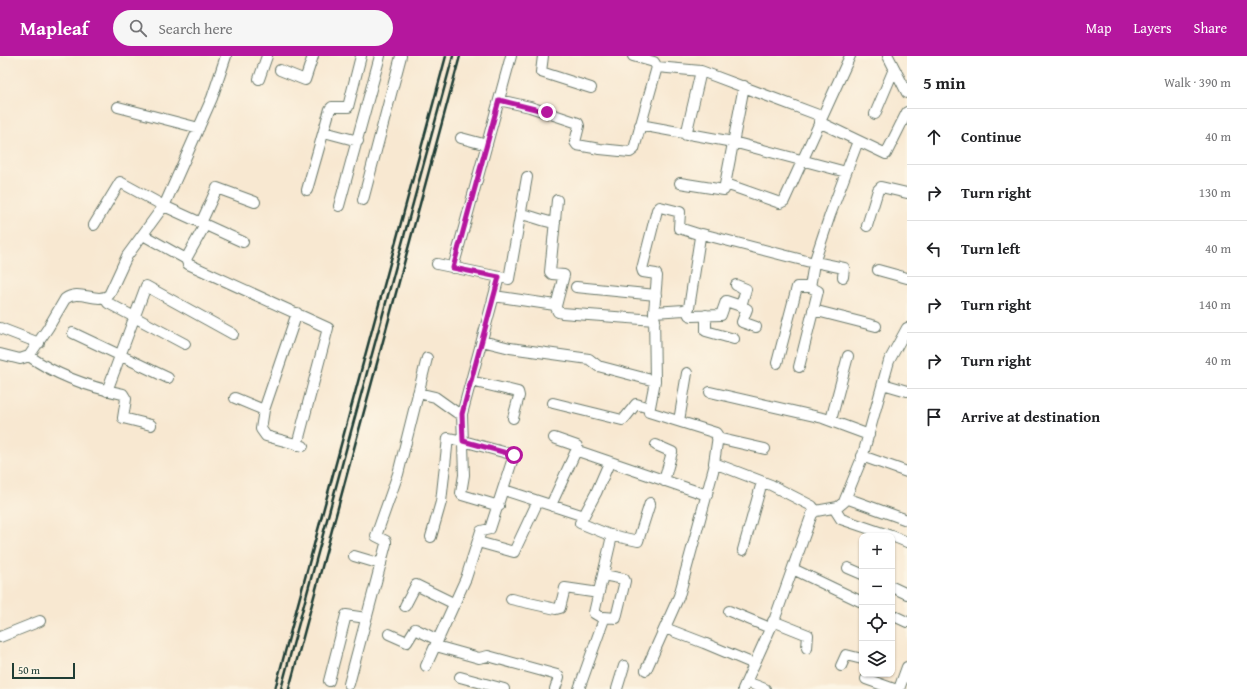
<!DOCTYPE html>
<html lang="en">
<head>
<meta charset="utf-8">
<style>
	body { margin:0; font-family:"Gentium Book Plus",serif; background:#f6f6f6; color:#202124 }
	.controls { position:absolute; right:12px; bottom:12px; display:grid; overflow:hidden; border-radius:8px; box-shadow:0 1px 3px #0004 }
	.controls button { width:36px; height:36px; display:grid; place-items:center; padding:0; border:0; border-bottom:1px solid #e0e0e0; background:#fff; color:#202124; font:20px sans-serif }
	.scale { position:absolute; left:12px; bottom:10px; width:63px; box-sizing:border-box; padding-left:4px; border:2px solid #1f3d34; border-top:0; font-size:11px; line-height:14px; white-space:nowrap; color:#1f3d34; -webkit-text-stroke:3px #fcf5e5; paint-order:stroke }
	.stop { position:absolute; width:12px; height:12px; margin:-9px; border:3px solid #b5179e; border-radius:50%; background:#fff }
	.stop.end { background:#b5179e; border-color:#fff; box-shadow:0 1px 4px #0008 }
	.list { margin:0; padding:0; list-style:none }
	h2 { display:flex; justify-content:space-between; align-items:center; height:52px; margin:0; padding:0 16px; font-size:17px }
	h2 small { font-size:13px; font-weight:400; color:#757577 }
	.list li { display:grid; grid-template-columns:26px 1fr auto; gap:12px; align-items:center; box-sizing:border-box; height:56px; padding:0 16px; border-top:1px solid #e0e0e0 }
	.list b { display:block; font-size:15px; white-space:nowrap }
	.list em { font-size:13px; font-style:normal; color:#757577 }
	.icon { flex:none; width:22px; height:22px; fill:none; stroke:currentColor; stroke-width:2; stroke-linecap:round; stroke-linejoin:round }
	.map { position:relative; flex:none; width:907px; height:633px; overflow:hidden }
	header { display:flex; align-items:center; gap:24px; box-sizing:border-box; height:56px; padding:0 20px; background:#b5179e; color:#fff }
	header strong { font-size:19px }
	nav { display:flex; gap:22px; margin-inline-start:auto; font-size:14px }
	.search { width:280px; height:36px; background:#f6f6f6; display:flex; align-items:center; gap:10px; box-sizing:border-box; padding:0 14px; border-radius:22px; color:#757577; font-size:15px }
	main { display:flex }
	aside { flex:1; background:#fff }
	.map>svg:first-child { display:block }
</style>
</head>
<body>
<header>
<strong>Mapleaf</strong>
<div class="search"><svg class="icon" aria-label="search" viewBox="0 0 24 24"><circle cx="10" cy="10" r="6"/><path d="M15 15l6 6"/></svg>Search here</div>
<nav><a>Map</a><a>Layers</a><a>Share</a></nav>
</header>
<main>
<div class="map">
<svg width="907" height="633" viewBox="0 0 907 633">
	<rect width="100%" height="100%" fill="#fcf5e5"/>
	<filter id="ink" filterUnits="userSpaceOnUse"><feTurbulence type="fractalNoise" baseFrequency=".025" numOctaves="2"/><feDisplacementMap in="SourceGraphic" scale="8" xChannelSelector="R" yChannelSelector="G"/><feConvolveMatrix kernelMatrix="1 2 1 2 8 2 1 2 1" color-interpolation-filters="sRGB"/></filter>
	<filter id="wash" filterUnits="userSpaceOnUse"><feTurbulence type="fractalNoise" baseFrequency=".012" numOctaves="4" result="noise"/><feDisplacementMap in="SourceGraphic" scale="16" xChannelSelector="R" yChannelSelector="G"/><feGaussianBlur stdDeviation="0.9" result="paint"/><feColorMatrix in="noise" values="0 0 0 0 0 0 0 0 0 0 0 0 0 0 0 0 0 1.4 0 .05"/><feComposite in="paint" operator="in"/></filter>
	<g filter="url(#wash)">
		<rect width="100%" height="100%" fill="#f8e8d1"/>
	</g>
	<g filter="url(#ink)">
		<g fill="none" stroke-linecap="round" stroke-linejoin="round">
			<!-- minor casing -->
			<g stroke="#6b796b" stroke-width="12">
				<path id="minor" d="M543 0 541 16 591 32
					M888 0 907 37
					M657 11 701 15
					M280 14 305 24 313 0
					M259 23 267 0
					M499 44 530 51 578 67 579 70 575 86 577 89 600 93 630 96 634 93 657 11 654 6 633 0
					M118 51 199 72
					M875 58 894 13
					M819 66 886 98 907 56
					M640 69 733 86 846 116
					M324 76 358 85
					M686 79 701 15 821 60
					M461 82 487 89
					M680 127 724 134 744 30
					M726 128 780 147 784 145 850 0
					M307 134 330 53 332 51H348L361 0
					M363 144 401 0
					M339 150 380 0
					M520 158C533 160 542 165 555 167
					M201 167 217 132 255 146
					M94 169 120 126 164 150 243 186
					M205 169 186 203 188 208 328 272 297 389
					M867 170 878 134 881 131 907 137
					M143 179 186 203
					M701 179 679 172 680 156 660 151 657 154 642 213 643 216 656 218 657 220 654 256 655 325 649 356 716 377 718 380 714 407 771 429 812 450 816 455
					M815 206 844 212 843 221
					M437 208 509 223 527 121
					M453 212 511 0
					M878 214 907 222
					M576 231 656 239
					M494 240 555 249 558 256 562 257 655 264
					M105 242 108 247 185 288
					M556 250 564 219 552 218 550 216 557 144
					M741 250 747 253 742 266 756 271
					M687 253 689 259 692 260 721 259 726 245 741 250 746 233 736 229
					M813 254 876 270
					M654 256 684 254 689 252 700 181 702 178 814 207 830 159 858 85
					M297 257 264 354 261 373 266 380 303 390
					M706 259V275L734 283
					M0 272 39 287
					M73 277 168 322
					M482 285 510 292 589 303 598 310 655 325
					M0 298 20 303 29 300 48 272 65 243C79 232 96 248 109 239L127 200 165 148 212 42 226 0
					M29 300C57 320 89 331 123 338L126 343 123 362 151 369
					M777 307 797 231H810L814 207
					M799 311 818 235 810 231
					M471 325 518 336 519 340 513 362
					M883 328 907 335
					M107 335 146 230 233 278
					M710 336 823 362 869 379
					M418 337 435 341 456 356 462 358
					M235 342 264 354
					M553 347 622 364 624 363 636 348 649 352
					M831 364 848 300
					M679 365 687 317
					M554 382 577 390 578 395
					M717 382 765 393
					M656 389 672 396 664 425
					M862 400 907 416
					M504 434 584 460
					M846 442 907 464
					M551 449 575 397 578 395 707 439
					M499 450 462 439 461 437 464 419 462 358 499 221
					M834 452 841 463 891 480
					M611 479 638 485 650 447
					M892 480 907 486
					M478 486 514 496 538 445
					M743 494 762 426
					M354 500 381 508
					M848 512 862 518
					M793 513 862 546
					M603 519 624 523 625 525 616 562 604 561
					M892 531 907 538
					M511 543 556 553 560 552 565 532 599 537
					M405 550 416 529 455 548
					M729 555 770 572
					M892 559 907 566
					M773 565 808 579 807 592
					M665 572 704 587 754 608
					M389 578 407 586 415 573 438 584
					M0 581 40 565
					M436 590 479 602 488 600 557 619 559 621 555 633
					M426 610 466 522 481 475 490 473 514 399 463 385 448 382 441 446 431 481
					M841 610 846 599 862 603
					M646 614 679 540 715 408
					M460 621 504 633
					M866 623 894 633
					M329 625 346 559 366 562
					M747 626 765 633
					M349 628 386 488V485L376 480 398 418 427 302
					M579 633 604 563 594 557 612 480 580 467 596 437 609 407
					M617 633 624 610
					M743 633 775 562 812 458 816 455 838 451 844 446 862 402 889 305 907 272
					M899 633 907 611"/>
			</g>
			<!-- minor -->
			<use href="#minor" stroke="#fff" stroke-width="10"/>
			<!-- rail -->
			<path stroke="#1f3d34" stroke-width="2.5" d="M275 633 446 0
				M281 633 453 0
				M289 633 460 0"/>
		</g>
	</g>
	<g fill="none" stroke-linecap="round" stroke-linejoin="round" filter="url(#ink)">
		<!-- route -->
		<path stroke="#b5179e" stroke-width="5" d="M514 399 463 385 462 358 499 221 453 212 499 44 547 56"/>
	</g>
</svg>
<div class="controls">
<button>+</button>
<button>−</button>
<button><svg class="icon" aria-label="locate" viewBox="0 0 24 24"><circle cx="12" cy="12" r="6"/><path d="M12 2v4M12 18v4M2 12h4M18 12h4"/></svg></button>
<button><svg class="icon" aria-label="layers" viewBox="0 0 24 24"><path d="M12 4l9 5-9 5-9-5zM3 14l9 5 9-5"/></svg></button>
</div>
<div class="scale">50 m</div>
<div class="stop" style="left:514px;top:399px"></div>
<div class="stop end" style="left:547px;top:56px"></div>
</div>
<aside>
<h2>5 min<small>Walk · 390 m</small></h2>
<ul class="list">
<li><svg class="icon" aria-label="ahead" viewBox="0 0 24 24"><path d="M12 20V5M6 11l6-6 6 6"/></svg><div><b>Continue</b></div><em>40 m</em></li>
<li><svg class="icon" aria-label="right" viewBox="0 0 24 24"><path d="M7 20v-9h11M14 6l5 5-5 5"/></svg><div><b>Turn right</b></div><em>130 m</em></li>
<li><svg class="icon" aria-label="left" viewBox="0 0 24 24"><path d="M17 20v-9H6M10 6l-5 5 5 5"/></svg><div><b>Turn left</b></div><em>40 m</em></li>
<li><svg class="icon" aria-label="right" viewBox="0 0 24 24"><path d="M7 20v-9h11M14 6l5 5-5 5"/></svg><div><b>Turn right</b></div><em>140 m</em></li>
<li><svg class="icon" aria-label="right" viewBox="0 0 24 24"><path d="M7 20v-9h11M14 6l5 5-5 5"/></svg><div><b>Turn right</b></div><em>40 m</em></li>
<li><svg class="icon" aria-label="arrive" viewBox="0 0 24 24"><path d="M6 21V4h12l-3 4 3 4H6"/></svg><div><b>Arrive at destination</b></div></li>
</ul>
</aside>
</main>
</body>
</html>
